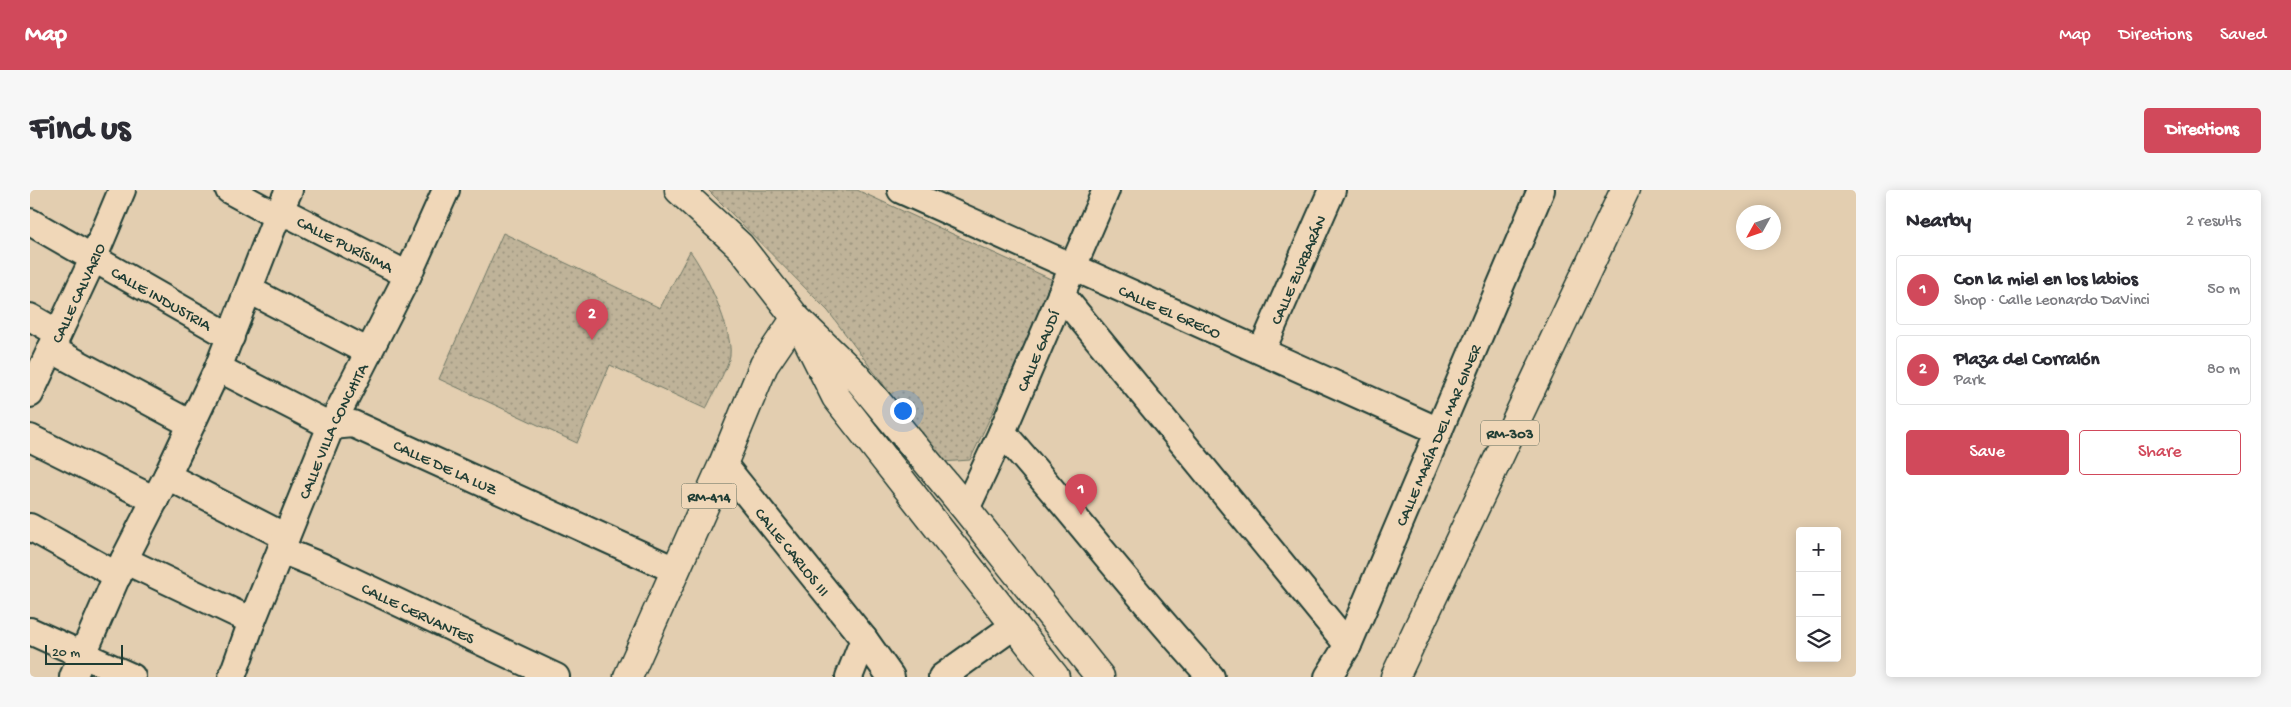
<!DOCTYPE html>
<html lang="en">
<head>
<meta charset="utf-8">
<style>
	body { margin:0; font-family:"Gochi Hand",sans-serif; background:#f7f7f7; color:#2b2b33 }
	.controls { position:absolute; right:15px; bottom:15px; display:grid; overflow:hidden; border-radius:5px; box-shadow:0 2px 12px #0003 }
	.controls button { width:45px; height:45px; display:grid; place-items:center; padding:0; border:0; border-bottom:1px solid #e1e1e2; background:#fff; color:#2b2b33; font:25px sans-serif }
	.compass { position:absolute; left:1706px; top:15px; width:45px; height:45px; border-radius:50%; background:#fff; box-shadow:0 2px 12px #0003; rotate:230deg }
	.scale { position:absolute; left:15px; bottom:12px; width:78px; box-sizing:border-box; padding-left:5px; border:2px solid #1f3d34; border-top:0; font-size:14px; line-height:18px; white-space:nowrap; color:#1f3d34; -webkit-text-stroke:4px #f0d7b8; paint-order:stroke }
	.you { position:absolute; left:872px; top:220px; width:18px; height:18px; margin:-12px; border:4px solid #fff; border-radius:50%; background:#1a73e8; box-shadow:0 0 0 8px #1a73e833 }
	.badge { display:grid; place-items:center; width:32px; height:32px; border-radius:50%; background:#d1495b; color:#fff; font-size:16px; font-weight:700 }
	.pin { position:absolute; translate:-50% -41px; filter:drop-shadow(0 1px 2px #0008) }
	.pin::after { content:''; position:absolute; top:26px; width:18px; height:15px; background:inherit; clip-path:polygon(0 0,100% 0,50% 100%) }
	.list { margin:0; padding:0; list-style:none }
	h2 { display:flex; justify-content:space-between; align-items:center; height:65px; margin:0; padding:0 20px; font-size:21px }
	h2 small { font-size:16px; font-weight:400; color:#7c7c81 }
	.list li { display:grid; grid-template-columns:32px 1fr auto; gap:15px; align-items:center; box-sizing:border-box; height:70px; margin:0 10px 10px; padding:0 10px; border:1px solid #e1e1e2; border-radius:5px }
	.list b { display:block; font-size:19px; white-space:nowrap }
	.list p { margin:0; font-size:16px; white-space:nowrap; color:#7c7c81 }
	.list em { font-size:16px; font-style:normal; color:#7c7c81 }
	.actions { display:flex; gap:10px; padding:15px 20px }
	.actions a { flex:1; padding:11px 0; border:1px solid #d1495b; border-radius:5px; text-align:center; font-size:18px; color:#d1495b }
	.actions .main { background:#d1495b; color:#fff }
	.icon { flex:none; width:28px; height:28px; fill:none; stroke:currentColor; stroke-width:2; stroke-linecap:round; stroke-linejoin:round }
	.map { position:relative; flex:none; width:1826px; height:487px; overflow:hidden; border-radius:5px }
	header { display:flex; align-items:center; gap:30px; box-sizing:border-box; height:70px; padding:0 25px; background:#d1495b; color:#fff }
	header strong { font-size:24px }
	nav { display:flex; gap:28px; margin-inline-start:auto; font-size:18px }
	.intro { display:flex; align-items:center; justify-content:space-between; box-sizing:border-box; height:120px; padding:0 30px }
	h1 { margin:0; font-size:35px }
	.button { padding:12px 22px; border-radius:5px; background:#d1495b; color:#fff; font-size:18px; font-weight:700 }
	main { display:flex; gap:30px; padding:0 30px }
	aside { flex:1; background:#fff; border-radius:5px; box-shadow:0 2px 12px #0003 }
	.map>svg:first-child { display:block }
</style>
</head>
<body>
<header>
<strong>Map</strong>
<nav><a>Map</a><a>Directions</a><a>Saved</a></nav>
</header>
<div class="intro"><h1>Find us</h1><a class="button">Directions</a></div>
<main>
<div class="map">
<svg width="1826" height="487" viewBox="0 0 1826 487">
	<defs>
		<pattern id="park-dots" width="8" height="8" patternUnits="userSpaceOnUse" patternTransform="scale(1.25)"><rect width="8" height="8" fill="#bfb399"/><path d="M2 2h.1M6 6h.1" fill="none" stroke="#9b937e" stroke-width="1.8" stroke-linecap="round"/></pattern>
	</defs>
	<rect width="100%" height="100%" fill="#e3ceb0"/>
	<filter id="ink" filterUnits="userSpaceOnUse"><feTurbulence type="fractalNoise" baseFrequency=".02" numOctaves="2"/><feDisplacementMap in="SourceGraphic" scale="10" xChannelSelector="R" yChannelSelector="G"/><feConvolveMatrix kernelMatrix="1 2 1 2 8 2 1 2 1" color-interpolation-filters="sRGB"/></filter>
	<g filter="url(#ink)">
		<!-- park -->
		<path fill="url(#park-dots)" stroke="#6f7866" d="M678 0H827L1025 91 940 270 912 272 798 121Z
			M473 43 630 118 660 61C675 81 703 140 700 165 699 175 681 208 676 219L580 175 547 253 409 189Z"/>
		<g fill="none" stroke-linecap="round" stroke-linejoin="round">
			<!-- street casing -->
			<g stroke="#1f3d34" stroke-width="30">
				<g id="street">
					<path id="s1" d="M199 0 247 26 260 25 378 85"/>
					<path id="s2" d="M871 0 1409 241"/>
					<path id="s3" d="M0 32 201 147"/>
					<path d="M219 100 339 162"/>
					<path d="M1031 104 1318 455"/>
					<path d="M0 127 28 143"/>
					<path d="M21 159 161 234"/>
					<path id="s4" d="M1232 160 1302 0"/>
					<path id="s5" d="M188 178 301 236 323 234 645 380"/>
					<path id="s6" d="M0 204 63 69 92 0"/>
					<path d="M972 242C1043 322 1108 408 1181 487"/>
					<path d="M0 248 125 310"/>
					<path id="s7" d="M693 274 834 449 819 487"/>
					<path d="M137 286 256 347"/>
					<path id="s8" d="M936 319 972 242 1076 0"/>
					<path d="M0 337 88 386"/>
					<path id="s9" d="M251 360 293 377 526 487"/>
					<path d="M94 370 222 431"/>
					<path d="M0 441 102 487"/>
					<path d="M834 449 861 487"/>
					<path d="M43 487 94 370 137 286 188 178 247 26 259 0"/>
					<path id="s10" d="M202 487 222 431 301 236 378 85 416 0"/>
					<path d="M912 487 985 435"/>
					<path id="s11" d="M1298 487 1318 455 1511 0"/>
				</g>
			</g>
			<!-- primary casing -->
			<g stroke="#1f3d34" stroke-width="31">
				<path id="primary" d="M649 0 710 56 766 128"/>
			</g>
			<!-- highway casing -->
			<g stroke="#1f3d34" stroke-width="31">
				<path id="highway" d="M766 128 825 185 936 319 1070 487
					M776 147 806 207 1025 487
					M598 487 693 274 734 175 766 128
					M1365 487 1595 0"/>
			</g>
			<!-- street -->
			<use href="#street" stroke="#f0d7b8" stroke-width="26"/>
			<!-- primary -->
			<use href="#primary" stroke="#f0d7b8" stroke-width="28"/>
			<!-- highway -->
			<use href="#highway" stroke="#f0d7b8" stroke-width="28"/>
		</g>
	</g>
	<g text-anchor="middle" stroke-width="4" stroke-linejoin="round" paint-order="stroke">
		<!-- shield labels -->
		<g fill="#f0d7b8" stroke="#5e6b5c" stroke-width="1">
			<rect x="1451" y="230.5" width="58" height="25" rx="4"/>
			<rect x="651.5" y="293.5" width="55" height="25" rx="4"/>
		</g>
		<g font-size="15" font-weight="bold" fill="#1f3d34">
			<text x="1480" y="248">RM-303</text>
			<text x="679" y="311">RM-414</text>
		</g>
		<!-- street labels -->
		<g font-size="16" fill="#1f3d34" stroke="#f0d7b8">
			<text dy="6" stroke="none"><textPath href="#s1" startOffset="130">CALLE PURÍSIMA</textPath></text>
			<text dy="6" stroke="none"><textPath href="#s4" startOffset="88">CALLE ZURBARÁN</textPath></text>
			<text dy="6" stroke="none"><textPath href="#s6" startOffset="112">CALLE CALVARIO</textPath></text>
			<text dy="6" stroke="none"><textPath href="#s3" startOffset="152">CALLE INDUSTRIA</textPath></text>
			<text dy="6" stroke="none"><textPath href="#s2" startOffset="295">CALLE EL GRECO</textPath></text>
			<text dy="6" stroke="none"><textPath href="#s8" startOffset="174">CALLE GAUDÍ</textPath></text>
			<text dy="6" stroke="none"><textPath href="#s10" startOffset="266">CALLE VILLA CONCHITA</textPath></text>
			<text dy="6" stroke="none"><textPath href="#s11" startOffset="266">CALLE MARÍA DEL MAR GINER</textPath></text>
			<text dy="6" stroke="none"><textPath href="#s5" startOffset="251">CALLE DE LA LUZ</textPath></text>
			<text dy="6" stroke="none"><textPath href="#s7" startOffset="112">CALLE CARLOS III</textPath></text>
			<text dy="6" stroke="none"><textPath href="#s9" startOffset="151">CALLE CERVANTES</textPath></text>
		</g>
	</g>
</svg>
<div class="controls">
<button>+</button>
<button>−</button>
<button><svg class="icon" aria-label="layers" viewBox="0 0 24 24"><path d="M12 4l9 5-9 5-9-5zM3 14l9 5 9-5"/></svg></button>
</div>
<svg class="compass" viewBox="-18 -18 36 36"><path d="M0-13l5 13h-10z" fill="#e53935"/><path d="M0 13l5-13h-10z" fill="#7c7c81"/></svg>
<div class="scale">20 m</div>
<div class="you"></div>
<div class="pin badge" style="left:1051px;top:325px">1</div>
<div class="pin badge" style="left:562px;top:150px">2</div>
</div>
<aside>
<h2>Nearby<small>2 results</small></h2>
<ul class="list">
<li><span class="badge">1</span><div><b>Con la miel en los labios</b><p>Shop · Calle Leonardo DaVinci</p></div><em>50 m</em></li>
<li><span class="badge">2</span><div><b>Plaza del Corralón</b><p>Park</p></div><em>80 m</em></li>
</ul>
<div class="actions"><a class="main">Save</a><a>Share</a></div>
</aside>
</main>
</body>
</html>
